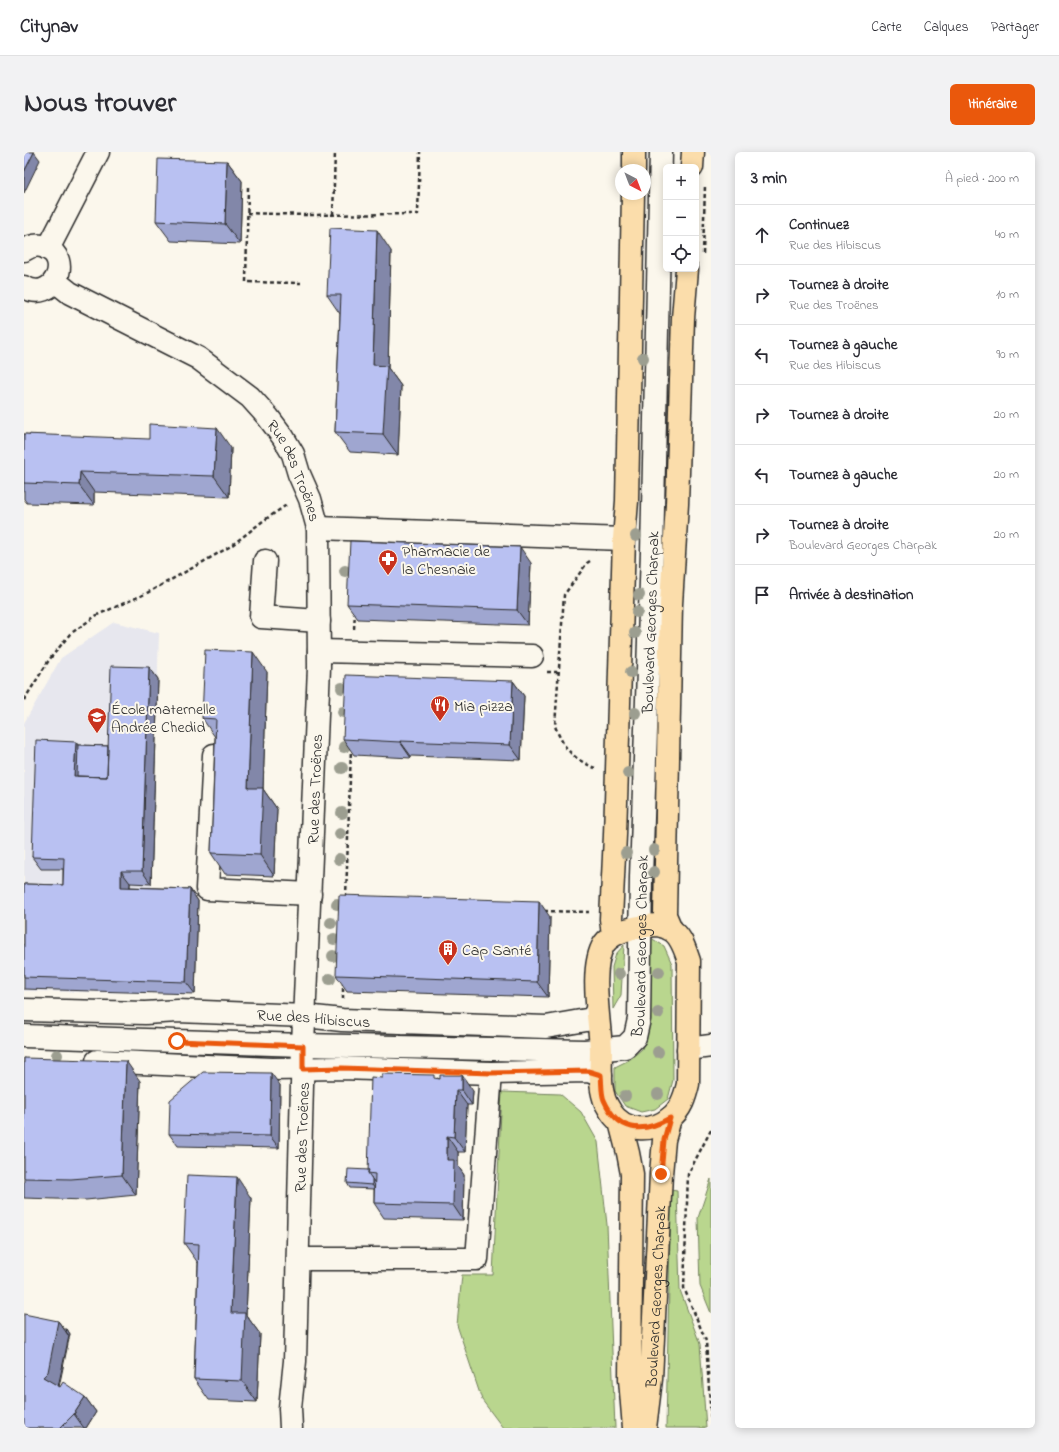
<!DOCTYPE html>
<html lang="fr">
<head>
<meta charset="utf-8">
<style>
	body { margin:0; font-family:"Indie Flower",sans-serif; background:#f2f2f3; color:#2b2b33 }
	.controls { position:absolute; right:12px; top:12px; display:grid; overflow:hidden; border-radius:6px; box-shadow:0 2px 10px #0003 }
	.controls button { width:36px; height:36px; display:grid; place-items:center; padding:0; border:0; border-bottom:1px solid #e1e1e2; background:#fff; color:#2b2b33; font:20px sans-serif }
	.compass { position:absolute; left:591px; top:12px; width:36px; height:36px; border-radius:50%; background:#fff; box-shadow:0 2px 10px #0003; rotate:138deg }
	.stop { position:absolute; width:12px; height:12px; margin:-9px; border:3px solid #ea580c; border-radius:50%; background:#fff }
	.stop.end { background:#ea580c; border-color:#fff; box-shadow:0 1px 4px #0008 }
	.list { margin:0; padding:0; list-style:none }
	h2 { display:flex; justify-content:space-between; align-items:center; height:52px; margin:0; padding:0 16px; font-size:17px }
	h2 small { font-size:13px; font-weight:400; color:#7c7c81 }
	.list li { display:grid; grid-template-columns:26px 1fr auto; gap:12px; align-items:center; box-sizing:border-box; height:60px; padding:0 16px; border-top:1px solid #e1e1e2 }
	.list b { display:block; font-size:15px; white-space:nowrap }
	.list p { margin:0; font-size:13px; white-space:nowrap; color:#7c7c81 }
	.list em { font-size:13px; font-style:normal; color:#7c7c81 }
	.icon { flex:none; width:22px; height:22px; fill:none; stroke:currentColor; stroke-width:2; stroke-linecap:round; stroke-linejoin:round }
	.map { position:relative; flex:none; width:687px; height:1276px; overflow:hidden; border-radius:6px }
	header { display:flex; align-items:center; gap:24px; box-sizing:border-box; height:56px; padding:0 20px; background:#fff; border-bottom:1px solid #e1e1e2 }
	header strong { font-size:19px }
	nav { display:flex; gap:22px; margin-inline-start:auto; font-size:14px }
	.intro { display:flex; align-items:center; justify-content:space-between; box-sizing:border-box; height:96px; padding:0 24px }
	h1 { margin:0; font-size:28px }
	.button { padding:10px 18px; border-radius:6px; background:#ea580c; color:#fff; font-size:14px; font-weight:700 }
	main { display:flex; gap:24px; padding:0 24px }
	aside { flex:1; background:#fff; border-radius:6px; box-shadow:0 2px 10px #0003 }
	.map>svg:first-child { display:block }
</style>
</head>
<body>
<header>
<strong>Citynav</strong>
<nav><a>Carte</a><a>Calques</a><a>Partager</a></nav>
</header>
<div class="intro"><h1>Nous trouver</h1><a class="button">Itinéraire</a></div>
<main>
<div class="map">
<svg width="687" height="1276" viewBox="0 0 687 1276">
	<rect width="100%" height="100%" fill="#fbf7ec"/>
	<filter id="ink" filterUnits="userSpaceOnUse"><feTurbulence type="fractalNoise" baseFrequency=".025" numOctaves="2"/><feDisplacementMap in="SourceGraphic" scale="8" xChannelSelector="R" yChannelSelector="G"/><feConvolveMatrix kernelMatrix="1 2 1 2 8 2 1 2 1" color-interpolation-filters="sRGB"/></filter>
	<g filter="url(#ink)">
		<!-- built -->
		<path fill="#e7e7ee" d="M90 470 135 481 127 747 174 749 171 842 0 839V571L37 506Z"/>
		<!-- green -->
		<path fill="#b9d68e" stroke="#72805c" d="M627 786 640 794 648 812 649 928 644 947 631 957 617 960 601 954 591 939V915L605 908 618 897 622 883Z
			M600 793 597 843 589 857 588 815 592 802Z
			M478 940 536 942 557 960 574 990 583 1073 591 1276H479L458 1248 433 1173 438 1123H469Z
			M687 1027V1161L676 1134 674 1066Z
			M647 1038 653 1039 656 1138 676 1192 682 1276H642Z"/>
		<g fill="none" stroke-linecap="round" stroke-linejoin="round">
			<!-- minor casing -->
			<g stroke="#2b2b2b" stroke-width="25">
				<g id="minor">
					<path d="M24 97 74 0"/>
					<path d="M0 98C6 94 14 92 21 95 50 107 29 152 0 135"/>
					<path id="s1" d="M31 129 46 141 174 206 226 245 244 265 259 285 269 302 275 322 286 347 294 376 295 515 279 893 271 1209 266 1256 267 1276"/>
					<path d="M294 376 600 387"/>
					<path d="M241 409 237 465 295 469"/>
					<path d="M295 499 508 504"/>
					<path d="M190 603 183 737 286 742"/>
					<path id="s2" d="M0 858 121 861 154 859 281 864 318 868 522 875 568 867 573 858"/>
					<path id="s3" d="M0 884 279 893 561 899 601 895 611 885 615 867 617 725 628 400 637 0"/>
					<path d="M664 897 687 894"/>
					<path d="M73 909 248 917 318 916 467 921 564 919 577 923"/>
					<path d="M274 1107H453L467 921"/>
				</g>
			</g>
			<!-- major casing -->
			<g stroke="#2b2b2b" stroke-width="25">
				<g id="major">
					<path d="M668 15 669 0"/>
					<path d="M610 18V0"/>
					<path d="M633 773C637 774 642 775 645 777 657 782 661 798 665 809L664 932C661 945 657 958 646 966 628 981 600 980 587 960 585 956 581 951 580 946 575 931 577 913 577 898 576 870 565 816 580 792 591 777 616 774 633 773Z"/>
					<path d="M647 777 641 763 647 452 653 352 659 166 663 117"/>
					<path d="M589 783 587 767 591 683 600 387 603 349 609 42"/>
					<path d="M596 970 604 1001 608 1022 606 1227 610 1276"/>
					<path id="s4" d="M621 1276 627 1227 637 1022 640 988 646 966"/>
				</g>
			</g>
			<!-- path -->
			<path stroke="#2b2b2b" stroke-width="2.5" stroke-dasharray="4 3" stroke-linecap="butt" d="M224 35 222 130 277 131
				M223 61 281 63 394 62 396 0
				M309 63 311 0
				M679 102 681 33
				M566 409 563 411 540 443 531 574C540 597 548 606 571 616
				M330 477 331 460
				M523 520H535
				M0 548 25 508 46 482 73 463 121 442 172 414 207 394 239 369 264 352
				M322 745 327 596
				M520 759 565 760
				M319 847V832
				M687 978 664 1022 660 1136 682 1189 687 1268"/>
			<!-- minor -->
			<use href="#minor" stroke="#fbf7ec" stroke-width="22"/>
			<!-- major -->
			<use href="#major" stroke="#fbddab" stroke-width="22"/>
		</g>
		<!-- trees -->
		<g fill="#9c9e90">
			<circle cx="619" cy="206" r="6"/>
			<circle cx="612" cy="384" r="6"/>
			<circle cx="321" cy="419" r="6"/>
			<circle cx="615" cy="443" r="6"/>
			<circle cx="613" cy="460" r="6"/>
			<circle cx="611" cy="481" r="6"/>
			<circle cx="607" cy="520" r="6"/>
			<circle cx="318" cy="536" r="6"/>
			<circle cx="319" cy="560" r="6"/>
			<circle cx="611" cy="561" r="6"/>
			<circle cx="320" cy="595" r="6"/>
			<circle cx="318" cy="616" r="6"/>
			<circle cx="604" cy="621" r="6"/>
			<circle cx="318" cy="661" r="6"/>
			<circle cx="316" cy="682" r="6"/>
			<circle cx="630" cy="698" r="6"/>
			<circle cx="602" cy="701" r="6"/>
			<circle cx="315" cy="707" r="6"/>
			<circle cx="630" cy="720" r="6"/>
			<circle cx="313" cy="752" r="6"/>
			<circle cx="307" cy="771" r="6"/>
			<circle cx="310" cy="787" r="6"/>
			<circle cx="309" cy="804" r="6"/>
			<circle cx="635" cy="820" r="6"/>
			<circle cx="595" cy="822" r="6"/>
			<circle cx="306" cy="827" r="6"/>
			<circle cx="634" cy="861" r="6"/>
			<circle cx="634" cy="900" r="6"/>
			<circle cx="33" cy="903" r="6"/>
			<circle cx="634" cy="942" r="6"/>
			<circle cx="601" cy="944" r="6"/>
		</g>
		<!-- wall -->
		<path fill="#9fa6d0" stroke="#2b2b2b" d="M203 9 218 29 216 92 147 89 132 69Z
			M367 99 364 216 377 234 374 303 326 300 311 280 316 162 303 143Z
			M0 282 207 296 205 345 70 340V353L3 351 0 347Z
			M507 411 504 473 334 467 323 452Z
			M125 515 134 527 127 732 106 731V735L166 737 174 749 171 842 0 837V732L39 733V717H17L8 705 54 593 84 594Z
			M243 520 239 637 253 657 250 724 201 722 187 701 191 585 178 566Z
			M489 529 500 544 497 608 387 604V606L330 603 319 587Z
			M526 765 524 845 323 839 312 823Z
			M0 906 116 929 112 1043 62 1048 0 1046Z
			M413 926 449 939 448 953H443L441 1000H434V1014L440 1023 439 1068 360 1066 350 1051V1037L326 1036 323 1031 345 1018Z
			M256 933 255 996 154 994 145 982Z
			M227 1046 222 1163 236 1182 233 1250 185 1248 170 1227 174 1111 160 1091Z
			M34 1169 40 1177H43L46 1182 35 1235 61 1245 72 1260 62 1276H0Z"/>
		<!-- shaded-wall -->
		<path fill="#8287a9" stroke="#2b2b2b" d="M10 0 16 8 0 41V20Z
			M203 9 218 29 216 92 201 72Z
			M353 78 367 99 364 216 377 234 374 303 359 282 349 213Z
			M193 276 207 296 205 345 190 324Z
			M56 320 70 340V353L55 333Z
			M496 395 507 411 504 473 493 458Z
			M229 500 243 520 239 637 253 657 250 724 236 703 224 636Z
			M125 515 134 527 127 732 118 719Z
			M489 529 500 544 497 608 486 593Z
			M376 589 387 604V606L376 590Z
			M52 590 60 602 59 628 50 624Z
			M97 719 106 731 105 747 97 735Z
			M166 737 174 749 171 842 162 830Z
			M515 749 526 765 524 845 513 830Z
			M102 909 116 929 112 1043 98 1023Z
			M247 921 256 933 255 996 246 984Z
			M438 923 449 939 448 953 438 938Z
			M432 938 443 953 441 1000 430 985Z
			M423 984 434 1000V1014L440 1023 439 1068 429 1053 423 1008Z
			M213 1025 227 1046 222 1163 236 1182 233 1250 218 1229 207 1161Z
			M348 1027 351 1031V1037L348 1033Z
			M34 1169 45 1184 34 1235 19 1225Z
			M43 1177 46 1182 45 1184 42 1180Z
			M61 1245 72 1260 62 1276H60L50 1262Z"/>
		<!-- building -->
		<path fill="#b9c1f2" stroke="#2b2b2b" d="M0 0H10L0 20Z
			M134 7 203 9 201 72 132 69Z
			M306 76 353 78 349 213 363 214 359 282 311 280 317 143H303Z
			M125 272 193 276 190 324 56 320 55 333 0 331V282L125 287Z
			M326 389 496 395 493 458 323 452Z
			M181 498 229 500 224 636H239L236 703 187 701 192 567 178 566Z
			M87 514 125 515 118 719H97V735L166 737 162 830 0 825V732L39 733 40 706 8 705 12 588 52 590 50 624 83 625Z
			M322 523 489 529 486 593 376 589V590L319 587Z
			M54 593 84 594 83 625 53 624Z
			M315 743 515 749 513 830 312 823Z
			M0 906 102 909 98 1023 47 1027 0 1026Z
			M179 920 247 921 246 984 145 982 146 948Z
			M358 922 410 923V926L416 927V923H438V938H432L430 985 423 984V1008H430L429 1053 350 1051 351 1022 344 1021 347 925 358 926Z
			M324 1017 345 1018 344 1021 348 1027V1033L323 1031Z
			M163 1023 213 1025 207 1161H221L218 1229 170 1227 175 1092 160 1091Z
			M0 1162 34 1169 24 1220 19 1225 36 1235 39 1230 61 1245 50 1262 36 1276H0Z"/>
	</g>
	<g fill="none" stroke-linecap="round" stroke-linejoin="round" filter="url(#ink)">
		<!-- route -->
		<path stroke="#ea580c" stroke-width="5" d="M153 889 279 894V917L318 916 467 921 564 919 577 923C578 931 577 941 580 948 594 980 618 982 646 966L640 988 637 1022"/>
	</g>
	<!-- icons -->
	<defs>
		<g id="pharmacy-pin" transform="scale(1)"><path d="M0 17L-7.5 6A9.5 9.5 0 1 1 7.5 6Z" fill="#c8321e" stroke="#fbf7ec"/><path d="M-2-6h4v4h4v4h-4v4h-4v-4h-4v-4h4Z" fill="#fff"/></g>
		<g id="restaurant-pin" transform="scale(1)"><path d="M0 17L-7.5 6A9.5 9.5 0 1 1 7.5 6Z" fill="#c8321e" stroke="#fbf7ec"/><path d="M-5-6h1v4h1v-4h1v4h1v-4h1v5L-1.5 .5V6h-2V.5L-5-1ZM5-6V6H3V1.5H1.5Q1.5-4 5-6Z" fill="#fff"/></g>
		<g id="school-pin" transform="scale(1)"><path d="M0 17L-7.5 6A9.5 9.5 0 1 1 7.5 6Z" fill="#c8321e" stroke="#fbf7ec"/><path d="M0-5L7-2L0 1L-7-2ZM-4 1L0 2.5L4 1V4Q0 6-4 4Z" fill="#fff"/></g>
		<g id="building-pin" transform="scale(1)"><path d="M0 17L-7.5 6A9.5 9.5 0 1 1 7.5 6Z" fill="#c8321e" stroke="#fbf7ec"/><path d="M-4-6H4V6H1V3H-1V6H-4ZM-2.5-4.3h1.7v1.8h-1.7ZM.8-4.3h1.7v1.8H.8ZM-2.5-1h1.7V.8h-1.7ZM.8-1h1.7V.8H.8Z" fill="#fff"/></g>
	</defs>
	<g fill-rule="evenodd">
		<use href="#pharmacy-pin" x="364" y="407"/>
		<use href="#restaurant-pin" x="416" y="553"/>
		<use href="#school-pin" x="73" y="565"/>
		<use href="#building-pin" x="424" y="797"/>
	</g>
	<g text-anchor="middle" stroke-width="4" stroke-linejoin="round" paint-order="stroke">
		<!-- street labels -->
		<g font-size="16" fill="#2b2b2b" stroke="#fbf7ec">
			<text dy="6" stroke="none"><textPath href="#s1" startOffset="315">Rue des Troënes</textPath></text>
			<text dy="6" stroke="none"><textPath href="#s3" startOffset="1031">Boulevard Georges Charpak</textPath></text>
			<text transform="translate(290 637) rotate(-88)" y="6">Rue des Troënes</text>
			<text dy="6" stroke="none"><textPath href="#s3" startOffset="707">Boulevard Georges Charpak</textPath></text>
			<text dy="6" stroke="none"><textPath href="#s2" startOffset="290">Rue des Hibiscus</textPath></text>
			<text transform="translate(277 985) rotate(-88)" y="6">Rue des Troënes</text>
			<text dy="6" stroke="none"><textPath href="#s4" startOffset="132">Boulevard Georges Charpak</textPath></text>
		</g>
		<!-- poi labels -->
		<g font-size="16" fill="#2b2b2b" stroke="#fbf7ec" text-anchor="start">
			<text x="378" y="404">Pharmacie de<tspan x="378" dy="18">la Chesnaie</tspan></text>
			<text x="430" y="559">Mia pizza</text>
			<text x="87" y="562">École maternelle<tspan x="87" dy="18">Andrée Chedid</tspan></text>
			<text x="438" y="803">Cap Santé</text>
		</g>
	</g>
</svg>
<div class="controls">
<button>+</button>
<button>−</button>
<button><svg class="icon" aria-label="locate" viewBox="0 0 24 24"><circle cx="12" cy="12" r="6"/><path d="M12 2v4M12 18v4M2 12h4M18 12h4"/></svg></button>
</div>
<svg class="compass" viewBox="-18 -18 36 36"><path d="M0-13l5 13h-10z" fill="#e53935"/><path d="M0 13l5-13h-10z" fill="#7c7c81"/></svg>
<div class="stop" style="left:153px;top:889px"></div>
<div class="stop end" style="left:637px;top:1022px"></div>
</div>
<aside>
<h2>3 min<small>À pied · 200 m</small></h2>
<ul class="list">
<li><svg class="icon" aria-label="ahead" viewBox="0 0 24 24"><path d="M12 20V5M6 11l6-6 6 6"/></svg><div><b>Continuez</b><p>Rue des Hibiscus</p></div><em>40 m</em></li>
<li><svg class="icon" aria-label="right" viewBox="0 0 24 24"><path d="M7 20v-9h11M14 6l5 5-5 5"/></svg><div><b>Tournez à droite</b><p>Rue des Troënes</p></div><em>10 m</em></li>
<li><svg class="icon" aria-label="left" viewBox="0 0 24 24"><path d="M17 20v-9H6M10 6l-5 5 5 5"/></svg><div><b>Tournez à gauche</b><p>Rue des Hibiscus</p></div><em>90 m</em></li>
<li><svg class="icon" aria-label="right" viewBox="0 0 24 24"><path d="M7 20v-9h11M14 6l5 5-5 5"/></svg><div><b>Tournez à droite</b></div><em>20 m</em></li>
<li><svg class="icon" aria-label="left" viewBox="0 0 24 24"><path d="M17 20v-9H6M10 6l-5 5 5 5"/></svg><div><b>Tournez à gauche</b></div><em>20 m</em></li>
<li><svg class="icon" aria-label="right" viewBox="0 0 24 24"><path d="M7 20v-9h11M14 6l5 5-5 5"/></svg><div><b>Tournez à droite</b><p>Boulevard Georges Charpak</p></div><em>20 m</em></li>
<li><svg class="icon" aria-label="arrive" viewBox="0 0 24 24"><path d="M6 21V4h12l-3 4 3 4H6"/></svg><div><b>Arrivée à destination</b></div></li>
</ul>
</aside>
</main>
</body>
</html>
